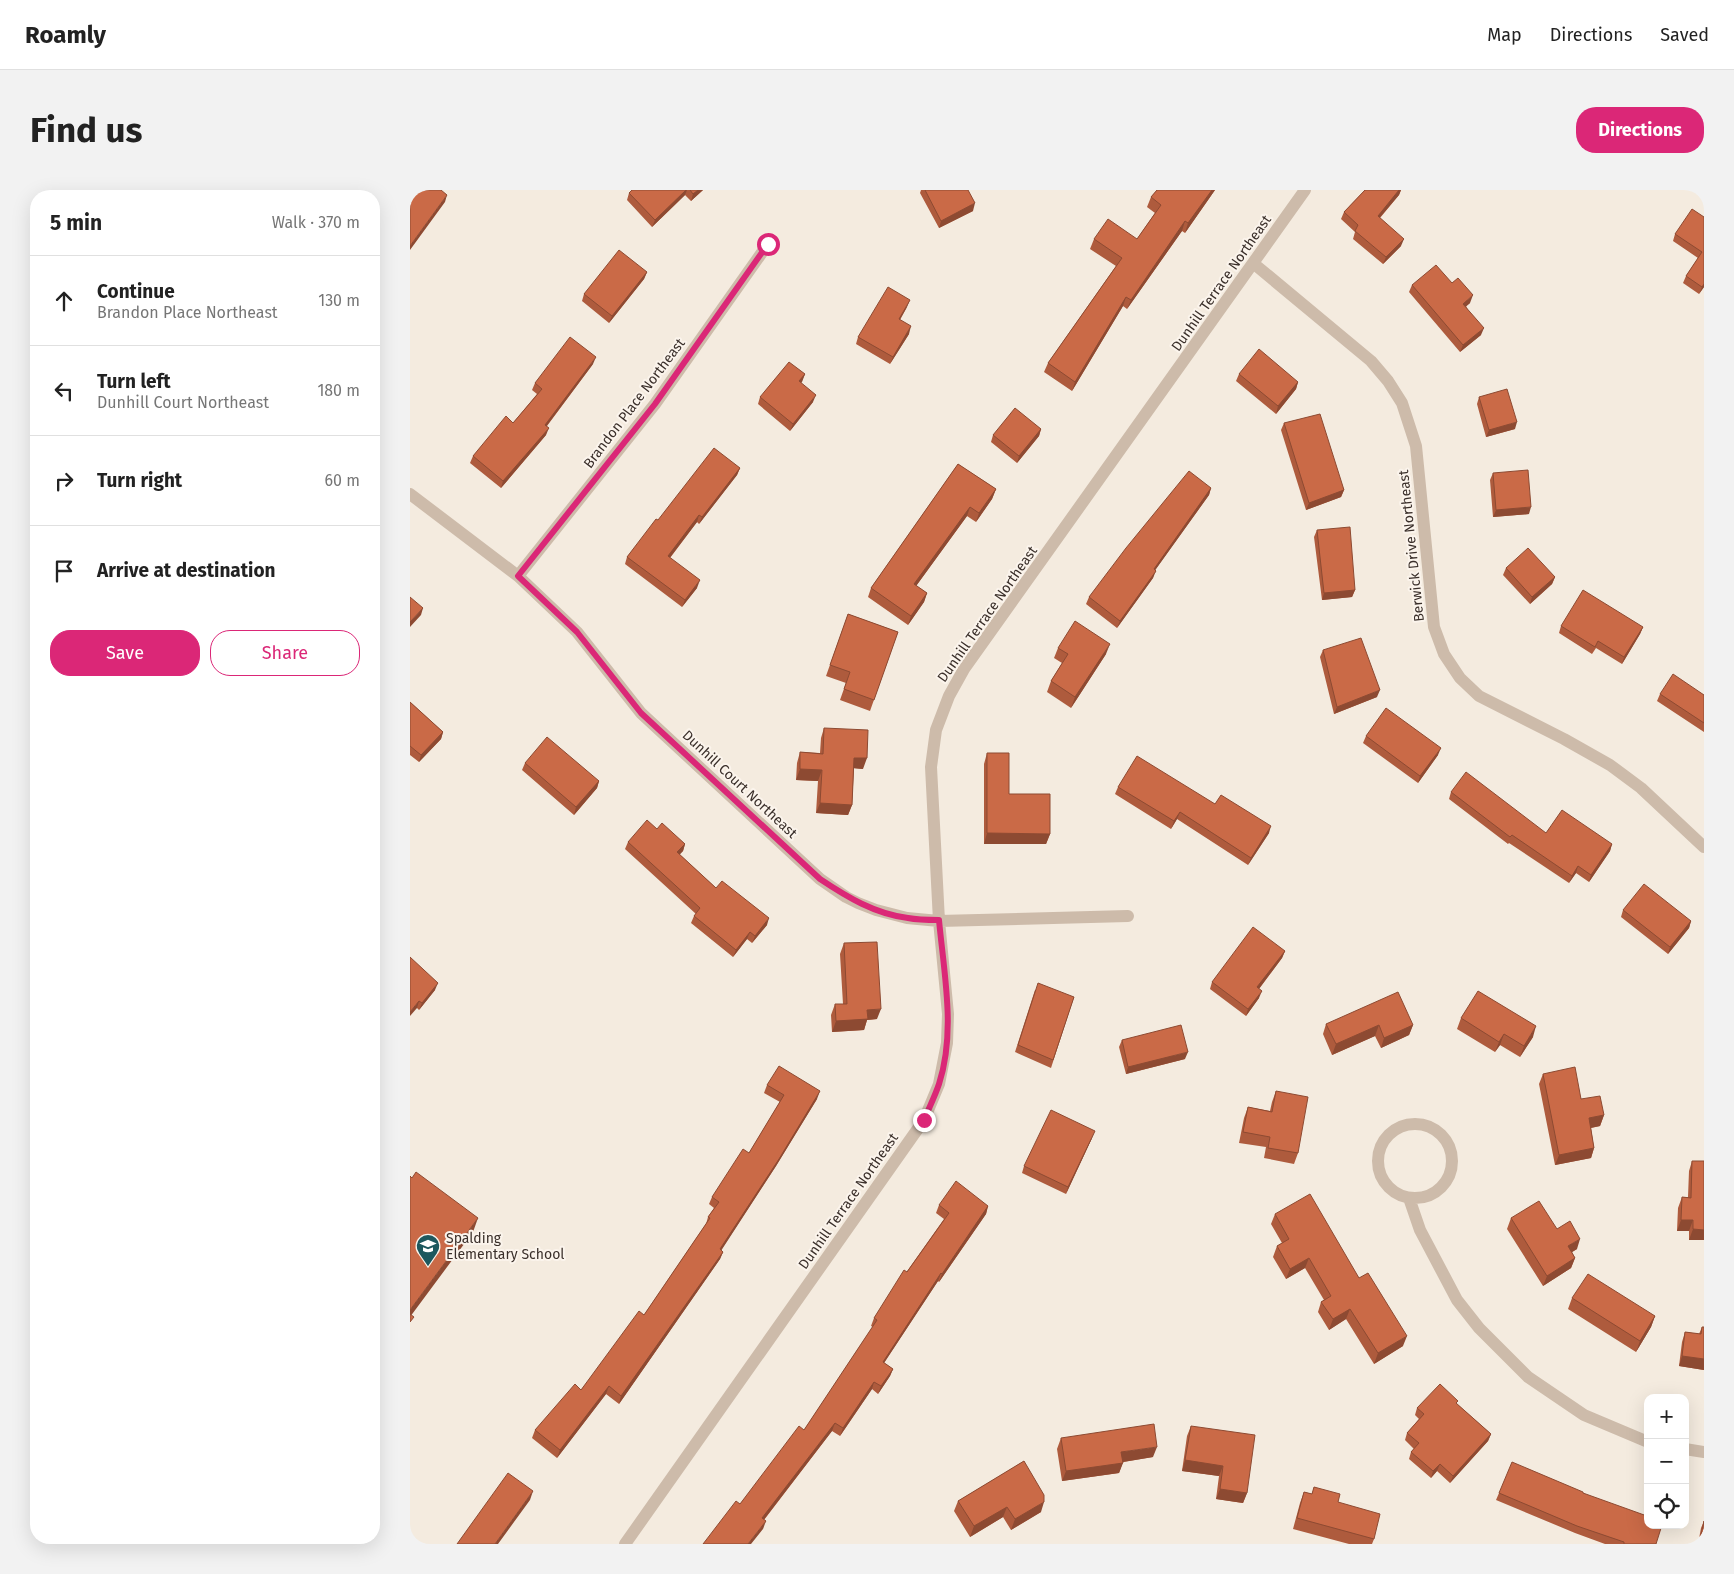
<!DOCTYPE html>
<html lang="en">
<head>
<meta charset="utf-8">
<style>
	body { margin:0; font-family:"Fira Sans",sans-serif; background:#f2f2f2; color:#222 }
	.controls { position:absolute; right:15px; bottom:15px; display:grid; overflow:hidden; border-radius:10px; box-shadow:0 5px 20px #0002 }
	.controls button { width:45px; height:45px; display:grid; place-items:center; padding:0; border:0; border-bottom:1px solid #e0e0e0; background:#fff; color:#222; font:25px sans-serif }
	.stop { position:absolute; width:15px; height:15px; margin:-11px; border:4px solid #db2777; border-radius:50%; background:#fff }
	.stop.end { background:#db2777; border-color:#fff; box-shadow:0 1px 5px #0008 }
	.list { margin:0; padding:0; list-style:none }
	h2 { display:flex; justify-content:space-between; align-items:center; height:65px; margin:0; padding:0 20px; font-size:21px }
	h2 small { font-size:16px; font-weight:400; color:#767676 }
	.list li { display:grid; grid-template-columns:32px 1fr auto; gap:15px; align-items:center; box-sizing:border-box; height:90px; padding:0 20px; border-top:1px solid #e0e0e0 }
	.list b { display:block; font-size:19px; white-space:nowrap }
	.list p { margin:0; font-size:16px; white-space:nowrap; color:#767676 }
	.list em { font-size:16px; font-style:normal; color:#767676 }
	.actions { display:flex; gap:10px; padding:15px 20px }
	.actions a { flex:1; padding:11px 0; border:1px solid #db2777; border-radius:20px; text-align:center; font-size:18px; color:#db2777 }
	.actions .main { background:#db2777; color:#fff }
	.icon { flex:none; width:28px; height:28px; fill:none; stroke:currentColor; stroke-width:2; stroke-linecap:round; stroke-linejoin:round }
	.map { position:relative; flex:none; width:1294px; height:1354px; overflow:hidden; border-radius:20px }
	header { display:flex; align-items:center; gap:30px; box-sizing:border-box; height:70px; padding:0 25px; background:#fff; border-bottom:1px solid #e0e0e0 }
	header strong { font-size:24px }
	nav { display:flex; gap:28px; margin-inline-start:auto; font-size:18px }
	.intro { display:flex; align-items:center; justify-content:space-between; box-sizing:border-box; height:120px; padding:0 30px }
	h1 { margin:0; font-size:35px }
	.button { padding:12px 22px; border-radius:20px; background:#db2777; color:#fff; font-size:18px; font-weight:700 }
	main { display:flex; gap:30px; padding:0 30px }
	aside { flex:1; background:#fff; border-radius:20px; box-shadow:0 5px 20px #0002 }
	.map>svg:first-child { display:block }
</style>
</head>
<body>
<header>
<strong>Roamly</strong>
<nav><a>Map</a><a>Directions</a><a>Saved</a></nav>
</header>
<div class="intro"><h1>Find us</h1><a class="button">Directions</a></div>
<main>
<aside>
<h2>5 min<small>Walk · 370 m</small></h2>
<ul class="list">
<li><svg class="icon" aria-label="ahead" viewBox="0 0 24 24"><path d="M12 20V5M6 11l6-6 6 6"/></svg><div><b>Continue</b><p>Brandon Place Northeast</p></div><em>130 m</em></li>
<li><svg class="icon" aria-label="left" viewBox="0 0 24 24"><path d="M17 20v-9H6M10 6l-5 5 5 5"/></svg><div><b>Turn left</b><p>Dunhill Court Northeast</p></div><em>180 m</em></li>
<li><svg class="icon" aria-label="right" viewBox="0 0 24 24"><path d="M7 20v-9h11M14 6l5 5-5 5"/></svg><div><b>Turn right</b></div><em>60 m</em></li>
<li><svg class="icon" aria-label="arrive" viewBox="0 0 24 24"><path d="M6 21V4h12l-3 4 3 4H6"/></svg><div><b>Arrive at destination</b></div></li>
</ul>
<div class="actions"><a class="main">Save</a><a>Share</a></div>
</aside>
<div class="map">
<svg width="1294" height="1354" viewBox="0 0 1294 1354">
	<rect width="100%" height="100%" fill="#f4ebdf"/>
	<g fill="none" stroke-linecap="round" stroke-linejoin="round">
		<!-- minor -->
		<path stroke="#cdbbaa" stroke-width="12" d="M843 73 961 171 978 191 992 213 1006 256 1024 437 1034 464 1050 488 1069 506 1154 549 1200 575 1231 598 1294 657
			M0 304 108 386 167 442 231 523 410 689 436 707 448 713 466 720 497 728 529 731 718 726
			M108 386 245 214 358 54
			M968 971a37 37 0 1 1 74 0a37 37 0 1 1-74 0Z
			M999 1008 1010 1040 1047 1110 1069 1138 1118 1187 1174 1225 1238 1252
			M1275 1259 1294 1262
			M215 1354 514 930 529 894 537 853 538 824 529 731 521 577 526 540 539 506 554 479 895 0"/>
	</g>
	<!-- wall -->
	<path fill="#ae5b3d" d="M222 0H293L281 11 275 5 242 37 217 10 219 3Z
		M511 0H558L563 21 529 38 510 3Z
		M747 0H805L775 43 772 41 717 119 713 116 662 201 634 182 638 173 706 76 680 59 684 49H727L745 23 737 17 741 7Z
		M955 0H991L989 5 970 28 991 56 973 74 943 49 945 42 931 29 934 22Z
		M1294 27V97L1289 104 1273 93 1276 86 1288 68 1263 51 1265 44Z
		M237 82 234 89 199 133 172 111 174 104Z
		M1042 93 1060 113 1056 116 1071 145 1050 162 999 102 1002 95Z
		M497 117 490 130 499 144 480 174 446 154 448 147Z
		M183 174 137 236 136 245 91 298 60 273 63 266 103 233 127 204 122 200 125 193Z
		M395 184 391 193 403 212 380 241 348 214 350 207Z
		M829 184 888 192 886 199 866 224 826 191Z
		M1069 207 1105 239 1076 247 1067 214Z
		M874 233 934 300 931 307 896 320 871 240Z
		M631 239 629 246 607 273 581 252 583 245Z
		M548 274 586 299 582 309 566 332 557 326 506 396 517 403 514 412 498 435 458 407 461 398Z
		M330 278 327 285 289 334 287 332 260 368 287 398 272 417 215 374 217 367 248 330Z
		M1083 283 1119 324 1083 327 1080 290Z
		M801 298 799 305 745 380 743 388 707 438 676 414 679 407Z
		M907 340 945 400 942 407 912 410 904 347Z
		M1096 378 1145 387 1142 394 1120 414 1093 385Z
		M438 424 488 442 460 521 430 510 436 493 416 486Z
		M1151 436 1233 437 1230 444 1212 474 1186 458 1182 464 1149 443Z
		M648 458 696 464 661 518 637 502 641 491 652 473 644 468Z
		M913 460 967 507 924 524 910 467Z
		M1250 504 1294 505V542L1247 511Z
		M0 512 33 542 31 549 9 572 0 565Z
		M414 538 453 579 444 578 442 615 438 625 406 623 408 591 386 590 387 573 390 562 410 563 411 548Z
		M956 546 1028 565 1008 593 953 553Z
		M577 563 599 604 640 644 636 654H574V574Z
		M115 573 189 591 187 598 164 625 112 580Z
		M708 597 805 614 859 643 838 675 767 629 761 639 705 604Z
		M1041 602 1136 643 1202 654 1200 661 1179 692 1166 683 1159 693 1099 653 1098 654 1039 609Z
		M247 639 275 654 273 661 269 664 306 698 357 735 342 753 337 749 323 767 281 733 284 726 286 724 215 659 218 652Z
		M1213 720 1281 731 1279 738 1258 764 1211 727Z
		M434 753 467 829 457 830 454 840 422 842 421 825 425 814H433L430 764Z
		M875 761 872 768 849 799V808L836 826 800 799 802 792Z
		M0 767 25 800 9 820 7 818Z
		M625 800 664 807 641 878 605 862Z
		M1051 828 1123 847 1110 867 1090 855 1085 862 1047 839Z
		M916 834 1003 835 999 845 971 858 965 846 922 865 913 844Z
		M712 850 775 869 716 884 709 857Z
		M1133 884 1171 909 1194 925 1190 936 1181 938 1184 958 1181 968 1145 975 1129 894Z
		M357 895 407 909 366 976 311 1060 313 1062 310 1069 209 1214 196 1204 147 1268 122 1248 125 1240 171 1200 234 1125 296 1034 298 1027 304 1018 299 1014 302 1007 339 963 370 912 354 903Z
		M866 901 888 963 884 974 854 968 856 957 829 953 834 928 838 917 860 921 862 912Z
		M682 948 656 1004 612 983 614 976Z
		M1282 971H1294V1050H1279V1041H1267L1268 1018 1272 1007H1278L1279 981Z
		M529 1015 578 1016 576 1024 529 1092 528 1091 474 1173 483 1179 480 1186 468 1204 462 1199 430 1246 422 1241 354 1330 353 1339 330 1314 394 1240 463 1137 461 1136 464 1128 534 1029 526 1023Z
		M865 1024 949 1088 993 1156 964 1174 936 1129 919 1140 908 1122 911 1112 914 1110 895 1078 876 1089 863 1067 867 1056 872 1053 861 1034Z
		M1101 1028 1147 1039 1167 1059 1162 1062 1165 1068 1161 1078 1133 1096 1097 1039Z
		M1162 1108 1245 1126 1241 1137 1226 1162 1158 1119Z
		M1292 1137 1294 1180 1269 1176 1272 1152 1275 1142 1289 1144Z
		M1047 1214 1081 1244 1078 1251 1040 1293 1027 1281 1021 1288 999 1269 1001 1262 1004 1259 995 1250 997 1243 1009 1229 1005 1225 1007 1218Z
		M781 1236 837 1303 833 1313 806 1309 809 1286 772 1281 777 1246Z
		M651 1248 743 1267 713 1272 709 1283 652 1291 647 1259Z
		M614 1271 631 1322 601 1340 593 1327 560 1347 544 1321 548 1311Z
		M904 1297 928 1312 964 1349 962 1354H939L883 1339 890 1313 894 1302 902 1304Z
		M1089 1303H1173L1246 1354H1195L1165 1343 1086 1310Z
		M1294 1331V1354H1288L1291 1338Z"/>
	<!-- shaded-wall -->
	<path fill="#8d4a32" d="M276 0H277L275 5 242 37 245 30Z
		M288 0H293L281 11 283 4Z
		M802 0H805L775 43 778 33Z
		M989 0H991L989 5 965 33 968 26Z
		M37 5 35 12 0 60V56Z
		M565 13 563 21 529 38 531 31Z
		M775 31 772 41 717 119 721 110Z
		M994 49 991 56 973 74 976 67Z
		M237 82 234 89 199 133 202 126Z
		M1294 94V97L1289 104 1292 97Z
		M1063 105 1060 113 1051 121 1053 114Z
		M716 107 713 116 662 201 665 192Z
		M500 110 497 117 486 136 489 129Z
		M501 136 499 144 480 174 483 167Z
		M1074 138 1071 145 1050 162 1053 155Z
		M186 167 183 174 132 242 135 235Z
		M395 184 392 192 386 198 389 191Z
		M888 192 886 199 866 224 868 216Z
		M406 205 403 212 380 241 383 234Z
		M1107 232 1105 239 1076 247 1079 240Z
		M139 238 136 245 91 298 93 291Z
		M631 239 629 246 607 273 609 266Z
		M330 278 327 285 289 334 292 327Z
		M801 298 799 305 741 386 744 379Z
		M586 299 582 309 566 332 569 323Z
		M934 300 931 307 896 320 899 313Z
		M560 317 557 326 501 403 504 394Z
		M1121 317 1119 324 1083 327 1086 320Z
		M289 325 287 332 255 374 258 366Z
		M746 381 743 388 707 438 710 431Z
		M1145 387 1142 394 1120 414 1122 407Z
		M290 390 287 398 272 417 275 410Z
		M945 400 942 407 912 410 914 403Z
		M517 403 514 412 498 435 501 426Z
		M13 418 11 425 0 437V432Z
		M1233 437 1230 444 1212 474 1214 467Z
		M700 454 696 464 661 518 665 507Z
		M970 500 967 507 924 524 927 517Z
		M33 542 31 549 9 572 11 565Z
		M1031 558 1028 565 1008 593 1010 586Z
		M444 568H457L453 579 441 578Z
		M390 579 412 580 408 591 386 590Z
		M189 591 187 598 164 625 166 617Z
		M410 613 442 615 438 625 406 623Z
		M770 622 767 629 761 639 764 631Z
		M861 636 859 643 838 675 841 668Z
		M577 643 640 644 636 654H574Z
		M275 654 273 661 265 670 267 662Z
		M1202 654 1200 661 1179 692 1181 685Z
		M1168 676 1166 683 1159 693 1162 686Z
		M359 728 357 735 342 753 345 746Z
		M1281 731 1279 738 1258 764 1260 757Z
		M340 742 337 749 323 767 326 760Z
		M875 761 872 768 845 804 847 797Z
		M28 793 25 800 9 820 12 813Z
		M852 801 849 808 836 826 838 819Z
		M9 811 7 818 0 826V822Z
		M471 819 467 829 457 830 454 840 422 842 426 831 457 820Z
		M969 835 965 846 922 865 926 854Z
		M1003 835 999 845 971 858 974 848Z
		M1126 836 1123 847 1110 867 1114 856Z
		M1094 844 1090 855 1085 862 1089 852Z
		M778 862 775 869 716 884 718 877Z
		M410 901 407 909 366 976 307 1067 310 1059Z
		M1194 925 1190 936 1175 939 1179 928Z
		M685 941 682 948 656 1004 658 997Z
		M1184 958 1181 968 1145 975 1149 965Z
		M578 1016 576 1024 529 1092 532 1084Z
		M68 1028 63 1042 0 1127V1120Z
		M1271 1030H1283L1279 1041H1267Z
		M1283 1039 1294 1040V1050H1279Z
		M1170 1049 1167 1059 1154 1067 1158 1056Z
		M313 1062 310 1069 209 1214 211 1206Z
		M899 1068 895 1078 876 1089 880 1079Z
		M1165 1068 1161 1078 1133 1096 1137 1086Z
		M531 1083 528 1091 470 1179 473 1172Z
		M940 1119 936 1129 919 1140 923 1129Z
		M1245 1126 1241 1137 1226 1162 1230 1151Z
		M997 1146 993 1156 964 1174 968 1163Z
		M1272 1166 1294 1169V1180L1269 1176Z
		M483 1179 480 1186 468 1204 471 1196Z
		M464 1192 462 1199 430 1246 433 1238Z
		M199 1196 196 1204 147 1268 150 1260Z
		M425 1233 422 1241 349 1336 352 1328Z
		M1081 1244 1078 1251 1040 1293 1043 1286Z
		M747 1257 743 1267 707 1273 711 1262Z
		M775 1270 813 1276 809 1286 772 1281Z
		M713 1273 709 1283 652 1291 656 1281Z
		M1030 1274 1027 1281 1021 1288 1023 1281Z
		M810 1299 837 1303 833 1313 806 1309Z
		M123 1301 120 1310 88 1354H85Z
		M634 1312 631 1322 601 1340 605 1329Z
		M597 1317 593 1327 560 1347 564 1336Z
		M356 1331 353 1339 341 1354H338Z"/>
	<!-- building -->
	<path fill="#ca6a47" stroke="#8d4a32" d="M5 0H31L37 5 0 56V7Z
		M222 0H276L245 30 219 3Z
		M280 0H288L283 4Z
		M515 0H558L565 13 531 31Z
		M747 0H802L778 33 775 31 721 110 716 107 665 192 638 173 712 68 684 49 698 29 727 49 751 15 741 7Z
		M955 0H989L968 26 994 49 976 67 945 41 948 35 934 22Z
		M1282 19 1294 27V94L1292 97 1276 86 1292 62 1265 44Z
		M209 60 237 82 202 126 174 104Z
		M1026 75 1042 93 1048 88 1063 105 1053 114 1074 138 1053 155 1002 95Z
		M478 97 500 110 489 129 501 136 483 167 448 147Z
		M160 147 186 167 135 235 139 238 93 291 63 266 96 226 103 233 132 199 125 193Z
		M849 159 888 192 868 216 829 184Z
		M379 172 395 184 389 191 406 205 383 234 350 207Z
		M1097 199 1107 232 1079 240 1069 207Z
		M605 218 631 239 609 266 583 245Z
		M910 224 934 300 899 313 874 233Z
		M304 258 330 278 292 327 289 325 258 366 290 390 275 410 217 367 246 329 248 330Z
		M548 274 586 299 569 323 560 317 504 394 517 403 501 426 461 398Z
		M1118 280 1121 317 1086 320 1083 283Z
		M779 281 801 298 744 379 746 381 710 431 679 407 716 358Z
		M940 337 945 400 914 403 907 340Z
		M1118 358 1145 387 1122 407 1096 378Z
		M1173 400 1233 437 1214 467 1188 451 1185 457 1151 436Z
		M0 407 13 418 0 432Z
		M438 424 488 442 464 510 434 499 440 482 420 475Z
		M665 431 700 454 665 507 641 491 658 464 648 458Z
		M951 448 970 500 927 517 913 460Z
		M1263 484 1294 505V533L1250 504Z
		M0 512 33 542 11 565 0 556Z
		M976 518 1031 558 1010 586 956 546Z
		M414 538 458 540 457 568H444L442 615 410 613 412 580 390 579V562L413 564Z
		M137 547 189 591 166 617 115 573Z
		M577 563H599V604H640V644L577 643Z
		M727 566 805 614 811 605 861 636 841 668 770 622 764 631 708 597Z
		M1056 582 1136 643 1152 620 1202 654 1181 685 1168 676 1162 686 1102 645 1100 647 1041 602Z
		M237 630 247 639 252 633 275 654 267 662 306 698 312 691 359 728 345 746 340 742 326 760 284 726 290 718 218 652Z
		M1234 694 1281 731 1260 757 1213 720Z
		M843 737 875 761 847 797 852 801 838 819 802 792Z
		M467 752 471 819 457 820 458 829 426 831 425 814H437L434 753Z
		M0 767 28 793 12 813 9 811 0 822Z
		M628 793 664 807 643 870 608 855Z
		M1068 801 1126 836 1114 856 1094 844 1089 852 1051 828Z
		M988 802 1003 835 974 848 969 835 926 854 916 834Z
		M771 835 778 862 718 877 712 850Z
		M369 876 410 901 369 969 310 1059 313 1062 211 1206 199 1196 150 1260 125 1240 165 1194 171 1200 229 1121 234 1125 300 1028 298 1027 309 1012 302 1007 333 959 339 963 374 905 357 895Z
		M1165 877 1171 909 1190 906 1194 925 1179 928 1184 958 1149 965 1133 884Z
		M866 901 898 907 888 963 858 958 860 947 833 942 838 917 862 922Z
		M641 920 685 941 658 997 614 976Z
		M1282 971H1294V1040L1283 1039V1030H1271L1272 1007 1281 1008Z
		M6 982 68 1028 0 1120V986L2 988Z
		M546 991 578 1016 532 1084 531 1083 473 1172 483 1179 471 1196 464 1192 433 1238 425 1233 352 1328 356 1331 338 1354H293L326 1311 330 1314 389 1236 394 1240 467 1130 464 1128 494 1080 497 1082 539 1023 529 1015Z
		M900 1004 949 1088 958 1083 997 1146 968 1163 940 1119 923 1129 911 1112 921 1106 899 1068 880 1079 867 1056 879 1049 865 1024Z
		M1129 1011 1147 1039 1160 1031 1170 1049 1158 1056 1165 1068 1137 1086 1101 1028Z
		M1178 1084 1245 1126 1230 1151 1162 1108Z
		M0 1124 4 1127 0 1132Z
		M1292 1137H1294V1169L1272 1166 1275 1142 1291 1144Z
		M1030 1194 1048 1211 1046 1213 1081 1244 1043 1286 1030 1274 1023 1281 1001 1262 1009 1253 997 1243 1014 1224 1007 1218Z
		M744 1234 747 1257 711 1262 713 1273 656 1281 651 1248Z
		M781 1236 845 1245 837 1303 810 1299 813 1276 775 1270Z
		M614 1271 634 1305V1312L605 1329 597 1317 564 1336 548 1311Z
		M1102 1272 1173 1302V1303L1237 1326 1238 1323V1335H1252L1246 1354H1214V1352L1167 1336 1089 1303Z
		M98 1283 123 1301 85 1354H47Z
		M904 1297 930 1304 928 1312 970 1324 964 1349 887 1328 894 1302 902 1304Z
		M1294 1331V1354H1289Z"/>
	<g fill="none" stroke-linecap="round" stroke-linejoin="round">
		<!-- route -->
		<path stroke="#db2777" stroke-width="6" d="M358 54 245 214 108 386 167 442 231 523 410 689C437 707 465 724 498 728 508 730 519 730 529 730 534 784 546 842 529 894 525 906 519 918 514 930"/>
	</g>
	<!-- icons -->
	<defs>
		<g id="school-pin" transform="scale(1.25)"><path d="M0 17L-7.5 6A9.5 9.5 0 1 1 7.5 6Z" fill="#1d585e" stroke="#fbf4ec"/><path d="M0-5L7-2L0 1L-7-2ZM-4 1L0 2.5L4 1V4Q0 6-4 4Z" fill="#fff"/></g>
	</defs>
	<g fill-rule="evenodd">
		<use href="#school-pin" x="18" y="1056"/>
	</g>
	<g text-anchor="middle" stroke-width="4" stroke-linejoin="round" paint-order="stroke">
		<!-- street labels -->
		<g font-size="14" fill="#3a2f2a" stroke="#fbf4ec">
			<text transform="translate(811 93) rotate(-55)" y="5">Dunhill Terrace Northeast</text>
			<text transform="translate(224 213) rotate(-53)" y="5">Brandon Place Northeast</text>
			<text transform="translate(1001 356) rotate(-96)" y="5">Berwick Drive Northeast</text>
			<text transform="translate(577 424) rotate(-55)" y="5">Dunhill Terrace Northeast</text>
			<text transform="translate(330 594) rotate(43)" y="5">Dunhill Court Northeast</text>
			<text transform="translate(438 1011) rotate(-55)" y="5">Dunhill Terrace Northeast</text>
		</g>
		<!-- poi labels -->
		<g font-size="14" fill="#3a2f2a" stroke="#fbf4ec" text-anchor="start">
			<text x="36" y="1053">Spalding<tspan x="36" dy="16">Elementary School</tspan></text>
		</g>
	</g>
</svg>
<div class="controls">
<button>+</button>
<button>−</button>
<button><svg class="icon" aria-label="locate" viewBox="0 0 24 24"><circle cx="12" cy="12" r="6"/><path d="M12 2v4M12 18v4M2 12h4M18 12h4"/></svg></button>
</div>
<div class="stop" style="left:358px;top:54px"></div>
<div class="stop end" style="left:514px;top:930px"></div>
</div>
</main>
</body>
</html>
